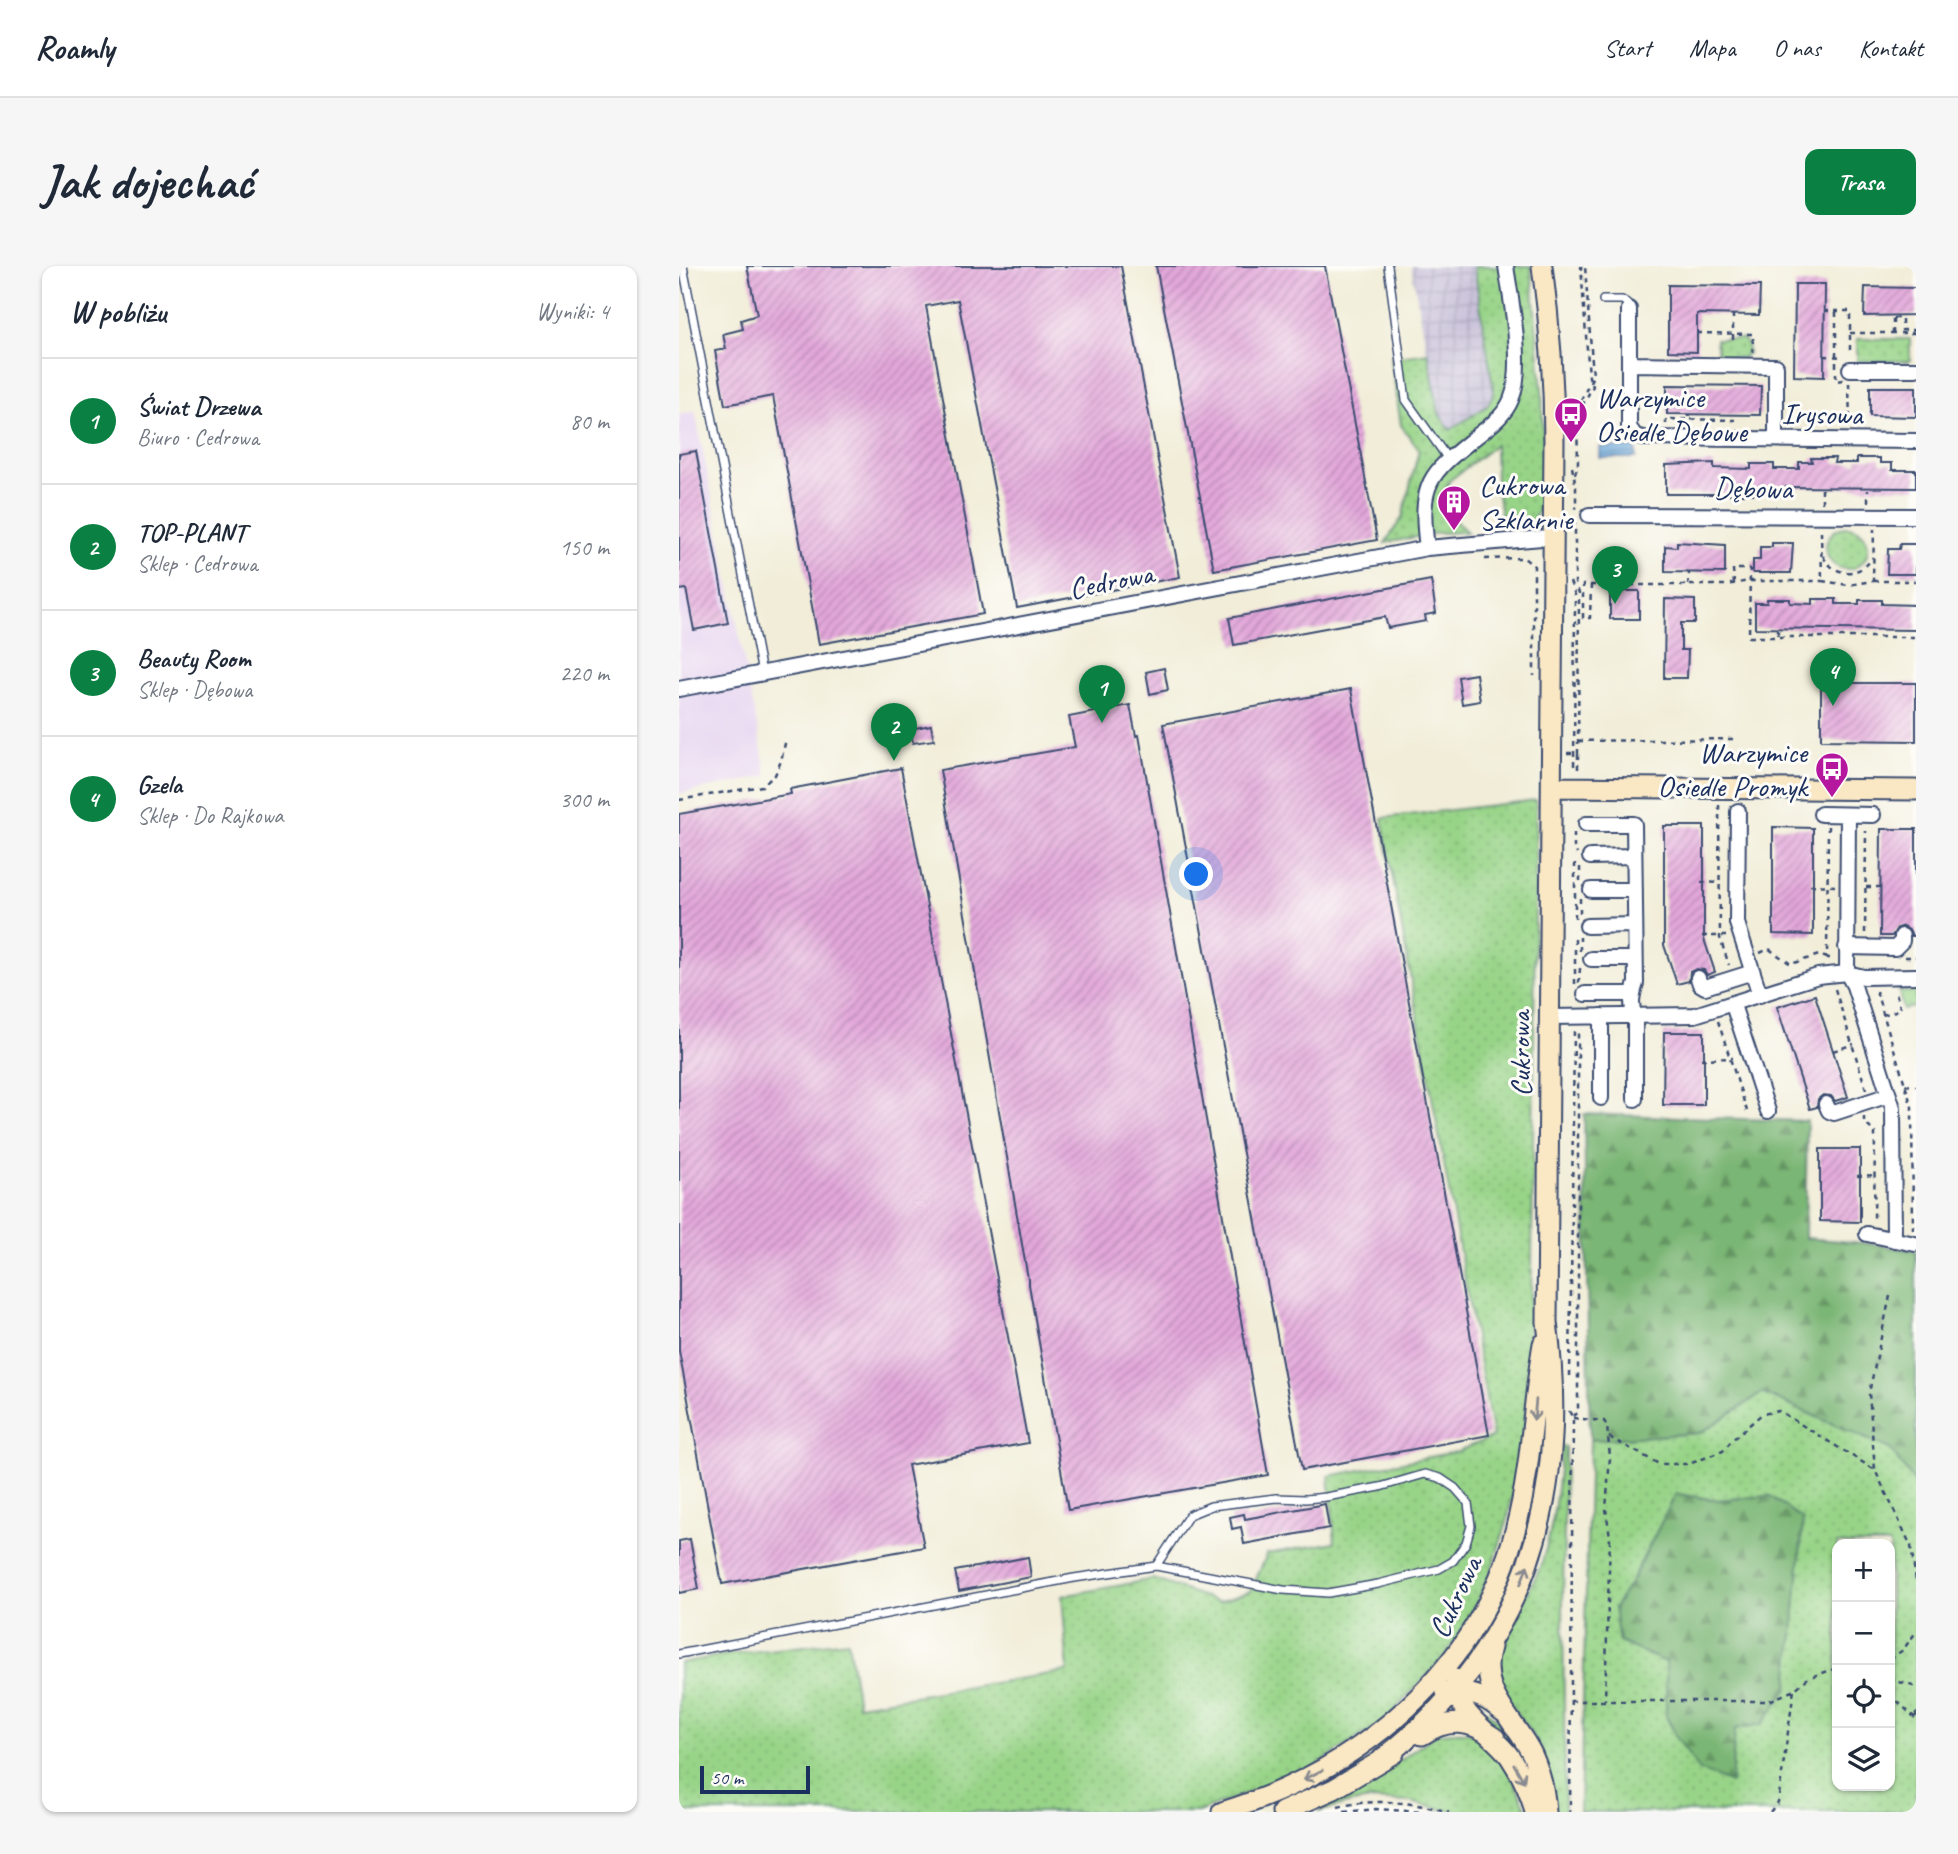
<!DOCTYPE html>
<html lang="pl">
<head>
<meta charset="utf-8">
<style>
	body { margin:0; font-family:Caveat,sans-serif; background:#f6f6f7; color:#1f2937 }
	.controls { position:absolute; right:21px; bottom:21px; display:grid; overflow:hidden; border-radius:14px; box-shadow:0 2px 5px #0004 }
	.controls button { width:63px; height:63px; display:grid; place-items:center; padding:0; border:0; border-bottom:2px solid #e0e1e3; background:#fff; color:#1f2937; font:35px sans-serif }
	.scale { position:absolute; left:21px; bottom:18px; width:110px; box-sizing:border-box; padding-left:7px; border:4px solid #1b2f5e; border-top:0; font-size:19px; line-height:24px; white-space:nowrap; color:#1b2f5e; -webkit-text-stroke:5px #fdfcf7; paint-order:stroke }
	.you { position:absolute; left:518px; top:609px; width:24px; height:24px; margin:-18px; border:5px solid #fff; border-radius:50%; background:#1a73e8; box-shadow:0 0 0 10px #1a73e833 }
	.badge { display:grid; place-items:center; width:46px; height:46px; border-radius:50%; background:#0b8043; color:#fff; font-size:23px; font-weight:700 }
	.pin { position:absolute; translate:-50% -58px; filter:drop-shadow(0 2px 4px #0008) }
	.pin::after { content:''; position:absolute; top:37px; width:24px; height:21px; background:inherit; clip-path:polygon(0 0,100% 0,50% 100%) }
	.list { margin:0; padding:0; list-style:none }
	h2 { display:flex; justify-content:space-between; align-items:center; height:91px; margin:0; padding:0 28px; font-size:30px }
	h2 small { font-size:23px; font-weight:400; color:#747a83 }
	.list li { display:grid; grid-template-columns:46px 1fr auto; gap:21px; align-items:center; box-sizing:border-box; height:126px; padding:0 28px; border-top:2px solid #e0e1e3 }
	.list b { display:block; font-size:26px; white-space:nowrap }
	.list p { margin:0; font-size:23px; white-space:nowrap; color:#747a83 }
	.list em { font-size:23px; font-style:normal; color:#747a83 }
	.icon { flex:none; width:38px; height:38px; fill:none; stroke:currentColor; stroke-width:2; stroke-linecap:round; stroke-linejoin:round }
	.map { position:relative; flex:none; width:1237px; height:1546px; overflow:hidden; border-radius:14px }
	header { display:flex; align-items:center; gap:42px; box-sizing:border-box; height:98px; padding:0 35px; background:#fff; border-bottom:2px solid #e0e1e3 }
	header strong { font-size:33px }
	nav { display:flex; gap:38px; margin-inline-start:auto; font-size:24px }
	.intro { display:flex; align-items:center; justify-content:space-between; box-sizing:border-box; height:168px; padding:0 42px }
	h1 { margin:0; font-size:49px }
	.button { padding:18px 32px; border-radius:14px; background:#0b8043; color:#fff; font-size:24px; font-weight:700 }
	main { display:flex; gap:42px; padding:0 42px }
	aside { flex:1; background:#fff; border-radius:14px; box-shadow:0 2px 5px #0004 }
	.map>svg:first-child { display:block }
</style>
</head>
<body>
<header>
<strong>Roamly</strong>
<nav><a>Start</a><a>Mapa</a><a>O nas</a><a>Kontakt</a></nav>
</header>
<div class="intro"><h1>Jak dojechać</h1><a class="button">Trasa</a></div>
<main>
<aside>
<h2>W pobliżu<small>Wyniki: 4</small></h2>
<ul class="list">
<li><span class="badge">1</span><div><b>Świat Drzewa</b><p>Biuro · Cedrowa</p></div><em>80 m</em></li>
<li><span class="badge">2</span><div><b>TOP-PLANT</b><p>Sklep · Cedrowa</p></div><em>150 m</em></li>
<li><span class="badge">3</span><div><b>Beauty Room</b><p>Sklep · Dębowa</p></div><em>220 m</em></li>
<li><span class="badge">4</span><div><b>Gzela</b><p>Sklep · Do Rajkowa</p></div><em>300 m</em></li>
</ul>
</aside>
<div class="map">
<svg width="1237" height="1546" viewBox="0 0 1237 1546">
	<defs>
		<pattern id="industrial-grid" width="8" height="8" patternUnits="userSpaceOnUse" patternTransform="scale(1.75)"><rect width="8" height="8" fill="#c7c0d9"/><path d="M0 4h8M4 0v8" fill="none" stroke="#aaa5bd"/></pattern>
		<pattern id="grass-dots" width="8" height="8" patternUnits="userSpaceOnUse" patternTransform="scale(1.75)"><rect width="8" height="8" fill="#98d488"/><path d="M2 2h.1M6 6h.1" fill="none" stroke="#82b678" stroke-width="1.8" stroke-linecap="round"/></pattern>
		<pattern id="forest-firs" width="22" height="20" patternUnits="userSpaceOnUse" patternTransform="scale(1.75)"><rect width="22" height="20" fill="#7ab674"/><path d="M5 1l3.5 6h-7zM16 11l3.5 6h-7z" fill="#639462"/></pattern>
		<pattern id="water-rules" width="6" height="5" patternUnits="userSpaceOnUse" patternTransform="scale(1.75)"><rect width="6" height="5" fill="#66a4d8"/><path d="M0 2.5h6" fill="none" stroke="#5386b2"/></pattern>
		<pattern id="building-hatch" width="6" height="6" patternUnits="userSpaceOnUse" patternTransform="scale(1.75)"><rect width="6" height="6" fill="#e3a7da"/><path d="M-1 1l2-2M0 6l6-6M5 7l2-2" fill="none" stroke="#b788b4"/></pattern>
	</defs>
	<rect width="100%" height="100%" fill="#fdfcf7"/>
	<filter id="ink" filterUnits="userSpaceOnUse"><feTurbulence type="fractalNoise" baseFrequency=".0143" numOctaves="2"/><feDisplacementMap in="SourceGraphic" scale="14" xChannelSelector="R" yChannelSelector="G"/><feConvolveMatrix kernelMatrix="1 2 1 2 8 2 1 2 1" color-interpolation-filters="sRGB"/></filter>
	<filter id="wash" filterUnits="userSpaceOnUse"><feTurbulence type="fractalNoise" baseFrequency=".00686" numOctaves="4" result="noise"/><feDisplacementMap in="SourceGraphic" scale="28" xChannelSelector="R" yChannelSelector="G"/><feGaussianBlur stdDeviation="1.57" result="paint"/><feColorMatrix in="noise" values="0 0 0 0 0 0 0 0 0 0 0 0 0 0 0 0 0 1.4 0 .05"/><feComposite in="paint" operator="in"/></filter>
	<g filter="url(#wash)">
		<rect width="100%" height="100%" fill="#f1edd8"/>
		<!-- built -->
		<path fill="#e5d3f1" d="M16 145 88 510 0 528V149Z"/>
		<!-- industrial -->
		<path fill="url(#industrial-grid)" d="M732 0H795L815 127 808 140 771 164 760 148Z"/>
		<!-- grass -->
		<path fill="url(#grass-dots)" stroke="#5a8273" stroke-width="2" fill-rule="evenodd" d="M795 0H852L863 125 864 176 863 236 856 251 851 257 823 258 817 214 816 179 770 215 762 241 788 266 758 267 706 277 723 252 740 184 722 159 712 92 749 87 760 148 771 164 808 140 815 127Z
			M1037 73H1064L1068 78 1069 88H1066L1065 92 1039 91Z
			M1178 73H1231V95H1178Z
			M1147 282a21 21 0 1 1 42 0a21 21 0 1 1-42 0Z
			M857 534 853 1000 846 1163 828 1256 811 1308 788 1357 766 1390 705 1455 631 1503 519 1546H0V1397L45 1389 169 1375 179 1439 389 1405 383 1330 474 1313 540 1336 572 1325 588 1288 656 1276 650 1210 776 1186 814 1171 703 552Z
			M1217 723 1223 726 1237 725V740L1224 744 1220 726Z
			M1083 1127 1211 1183 1237 1218V1546H901L911 1174 1021 1167ZM997 1228 1038 1234 1091 1230 1056 1463 987 1414V1396L935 1342 952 1316ZM1158 1278H1211V1520H1158Z
			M882 1180 886 1181 884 1339 886 1546H874C874 1523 870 1500 859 1478 846 1453 816 1430 818 1399 819 1372 853 1325 863 1296 875 1259 879 1219 882 1180Z
			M788 1434C824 1452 835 1470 851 1506Z
			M759 1467C768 1467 783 1464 792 1467 821 1475 838 1521 849 1546H776L731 1536 692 1534 672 1537 638 1546 691 1516Z"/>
		<!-- forest -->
		<path fill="url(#forest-firs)" stroke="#4a7269" stroke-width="2" d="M905 848 1128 855 1126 972 1185 977 1237 985V1218L1211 1183 1083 1127 1021 1167 911 1174Z
			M997 1228 1038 1234 1091 1230 1124 1254 1109 1423 1083 1458 1056 1463 1052 1517 1020 1504 996 1469 987 1450V1396L940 1376 935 1342 952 1316Z"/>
		<!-- water -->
		<path fill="url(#water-rules)" stroke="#406a9b" stroke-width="2" d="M921 181 957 182V192H921Z"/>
		<g id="blocks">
			<!-- building -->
			<path fill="url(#building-hatch)" d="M68 0H442L501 311 338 342 279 34 247 40 304 348 140 378 94 130 46 139 36 85 47 83 44 68 64 63 62 54 78 49Z
				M477 0H646L698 274 535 304Z
				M1116 18H1146L1145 111 1115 110Z
				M989 19 1081 20 1080 49 1018 48V86L989 85Z
				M1186 21 1237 22V49L1185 50Z
				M988 119 1082 120 1081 149 988 148Z
				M1191 121H1237V151L1191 150Z
				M17 185 49 357 15 364 7 323 0 324V188Z
				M1132 192H1156L1155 197H1178V192H1201V197H1213V204H1237V222L1107 221V228H987V199L1035 197V202L1072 203V198H1095V203H1120V196H1133Z
				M998 276 1046 279V307L986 306V280L998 281Z
				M1093 277H1114L1112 307H1074V294H1081V281H1093Z
				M1221 278H1237V308H1208L1209 283H1220Z
				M752 314 757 347 746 349 747 355 709 362 706 351 555 379 550 352Z
				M946 325H960V353H931V328Z
				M986 333 1016 334V357H1002V384H1009L1008 412H985Z
				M1088 333H1111V337L1134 338V333H1157V338H1180V334H1203V338L1237 339V364L1076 362V337H1088Z
				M485 402 489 424 471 428 467 406Z
				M797 408 801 435 783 438 779 411Z
				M1142 417H1237V475L1142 474Z
				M672 423 810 1169 623 1204 484 458Z
				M451 439 457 470 460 469 589 1209 389 1244 261 504 396 481 390 451Z
				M252 459 255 474 234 477 231 463Z
				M222 502 349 1177 229 1199 245 1281 43 1318 0 1085V548L112 528 111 523Z
				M985 560H1025V673L1036 706 1028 709 1025 704 1017 703 1011 706 1010 715 998 718 985 679Z
				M1094 561 1134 562V669L1094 668Z
				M1202 563H1237V670H1233L1231 665 1224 660 1218 662 1213 670H1201Z
				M1136 729 1169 831 1156 835 1152 830 1144 829 1139 833 1138 841 1131 843 1098 741Z
				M985 766H1025V839H984Z
				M1141 883H1181V956L1141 955Z
				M646 1238 650 1262 565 1278 562 1261 553 1263 551 1251 565 1248 566 1253Z
				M11 1273 20 1323 0 1327V1275Z
				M349 1291 352 1311 280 1325 276 1305Z"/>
		</g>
	</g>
	<g filter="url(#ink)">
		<use href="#blocks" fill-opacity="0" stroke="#3b4c70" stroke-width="2"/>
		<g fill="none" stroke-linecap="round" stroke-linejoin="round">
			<!-- lane casing -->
			<g stroke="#3b4c70" stroke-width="10">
				<path id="lane" d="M4 0 83 407
					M709 0 727 134 769 193
					M924 34H943L948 37 950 43
					M0 1388 395 1312 477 1300 604 1324 649 1327 699 1318 760 1303 774 1295 787 1277 792 1260 789 1237 776 1222 761 1212 746 1208 701 1221 647 1231 627 1233 597 1232 532 1240 510 1249 477 1300"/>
			</g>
			<!-- street casing -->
			<g stroke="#3b4c70" stroke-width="18">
				<path id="street" d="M950 43V161L956 170 964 172 1237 175
					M950 98 1097 100V173
					M1171 103H1237
					M910 249 1237 250
					M748 282C739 213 752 207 803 166 815 157 826 148 832 134 846 102 832 35 827 0
					M0 423 748 282 875 271
					M1059 545 1058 657 1081 729
					M1142 548 1194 549
					M1169 549 1168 707 1175 720 1214 842 1215 974
					M907 558H955L957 717C953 730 951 738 956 751V833
					M911 591 955 590
					M912 624H956
					M908 660 956 659
					M1167 681 1216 682 1223 675V670
					M912 693H956
					M1019 712 1021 718 1026 721 1074 706
					M906 728H952
					M1054 739 1089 845
					M922 750V832
					M871 751 1016 749 1139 710 1168 707 1185 711 1237 710
					M1147 838 1150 845 1155 847 1210 829
					M1188 968 1236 978"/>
			</g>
			<!-- secondary casing -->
			<g stroke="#3b4c70" stroke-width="23">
				<path id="secondary" d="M873 521 1237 524
					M812 1381C798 1426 835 1452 853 1488 861 1506 866 1527 867 1546
					M776 1413C775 1449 813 1466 831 1491 843 1509 851 1526 856 1546
					M767 1426C788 1424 808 1431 823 1445
					M743 1469C769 1452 791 1454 816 1472
					M703 1493C847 1383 891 1231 868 1056L875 176C875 117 871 58 863 0
					M543 1546C681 1504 801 1405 837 1261 853 1199 853 1140 864 1078
					M603 1546 655 1523 715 1487"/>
			</g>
			<!-- path -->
			<path stroke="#3b4c70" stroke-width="2.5" stroke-dasharray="5 5" stroke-linecap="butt" d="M1145 45H1171V89
				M1214 52H1223V64H1237
				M1214 53V67
				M1018 67 1074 68V86
				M1171 67H1237
				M1054 73V48
				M1145 90 1164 91
				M1157 101V44
				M1157 107V115L1164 114
				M1170 117 1171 159
				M893 152 914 110 906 0
				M987 158V153L1056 154
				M1009 160 1010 148
				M893 201 897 221V243
				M896 208 899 199 898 149 914 120 910 111 902 0
				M1189 236V224
				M1143 237V223
				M1142 265 1143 315 1169 319 1194 315 1195 263
				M1144 290C1155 312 1182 311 1194 291
				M806 293 845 292 855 300V410
				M1194 315H1237
				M891 316 896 329 895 504
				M1055 318 1054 303H1071L1070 371H1237
				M912 319 911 352H904V319H1046L1071 315H1143
				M1009 319 1010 307
				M1099 364V371
				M899 475 1055 473
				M888 487H899L900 327 896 317V256
				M899 488V506
				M0 534 83 520 96 509 102 495 107 473
				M1040 539 1041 672 1050 699
				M1149 560 1148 692H1154
				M895 567V581L898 588
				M901 601V615
				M1022 616 1041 617
				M1131 619 1156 620
				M1187 621H1202
				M901 647V632
				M896 652V596
				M1186 667 1187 565
				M1023 670H1047
				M901 685V671
				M1081 687 1090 683 1112 698 1140 689 1148 692
				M1226 691H1237
				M900 717 901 702
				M896 718V669
				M1156 723 1187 823
				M1197 725 1233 841 1234 964
				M1204 749 1222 743 1216 724
				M1039 755 1068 845
				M1154 785 1175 778
				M1022 793 1054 792
				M1226 819 1237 820
				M1185 851V856L1196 867 1195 956
				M1178 910 1196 909
				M1211 1030 1190 1127 1196 1204 1232 1280 1237 1315
				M891 1110 895 764
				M890 1145 894 1152 891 1546
				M894 1150 899 1146V765
				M894 1152 925 1155 928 1160 931 1191 927 1243 931 1271 926 1434
				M930 1171 980 1198H1010L1044 1185 1053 1174 1083 1148 1100 1145 1196 1204
				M1211 1393 1224 1384 1237 1366
				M1211 1413 1237 1421
				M1211 1428 1236 1452
				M891 1435H1090L1115 1424 1129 1412 1158 1402
				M1237 1446V1455
				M659 1541C695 1532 735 1536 770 1546
				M665 1546 697 1543 742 1546
				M1091 1546 1099 1536 1115 1424"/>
			<!-- lane -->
			<use href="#lane" stroke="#fff" stroke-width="7"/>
			<!-- street -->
			<use href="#street" stroke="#fff" stroke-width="14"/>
			<!-- secondary -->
			<use href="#secondary" stroke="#fae7c3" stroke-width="19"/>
		</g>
		<!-- one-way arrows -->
		<defs><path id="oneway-shaft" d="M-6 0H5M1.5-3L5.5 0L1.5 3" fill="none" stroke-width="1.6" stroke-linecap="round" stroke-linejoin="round" transform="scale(1.75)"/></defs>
		<g stroke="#8a8b90">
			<use href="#oneway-shaft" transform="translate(856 1144) rotate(95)"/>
			<use href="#oneway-shaft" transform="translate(845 1309) rotate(-70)"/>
			<use href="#oneway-shaft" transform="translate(840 1507) rotate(60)"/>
			<use href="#oneway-shaft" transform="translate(634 1509) rotate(152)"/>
		</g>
	</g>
	<!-- icons -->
	<defs>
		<g id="bus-pin" transform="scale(1.75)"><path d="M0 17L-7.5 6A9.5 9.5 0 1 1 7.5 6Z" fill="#b5179e" stroke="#fdfcf7"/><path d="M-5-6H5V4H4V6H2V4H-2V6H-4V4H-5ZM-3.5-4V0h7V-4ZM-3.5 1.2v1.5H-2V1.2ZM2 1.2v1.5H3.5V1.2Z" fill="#fff"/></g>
		<g id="building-pin" transform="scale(1.75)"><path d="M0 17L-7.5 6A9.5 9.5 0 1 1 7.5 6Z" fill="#b5179e" stroke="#fdfcf7"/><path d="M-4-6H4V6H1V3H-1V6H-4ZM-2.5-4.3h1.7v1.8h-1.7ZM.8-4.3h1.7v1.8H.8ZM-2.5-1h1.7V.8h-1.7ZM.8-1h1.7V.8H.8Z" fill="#fff"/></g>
	</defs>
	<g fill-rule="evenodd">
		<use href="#bus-pin" x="892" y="148"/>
		<use href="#building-pin" x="775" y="236"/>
		<use href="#bus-pin" x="1153" y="503"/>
	</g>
	<g text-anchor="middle" stroke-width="6" stroke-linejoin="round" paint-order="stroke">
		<!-- poi labels -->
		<g font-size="30" fill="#1b2f5e" stroke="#fdfcf7" text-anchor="start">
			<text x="917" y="141">Warzymice<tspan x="917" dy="34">Osiedle Dębowe</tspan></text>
			<text x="800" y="229">Cukrowa<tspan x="800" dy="34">Szklarnie</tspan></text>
			<text x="1128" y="496" text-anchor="end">Warzymice<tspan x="1128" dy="34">Osiedle Promyk</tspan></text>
		</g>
		<!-- street labels -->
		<g font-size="30" fill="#1b2f5e" stroke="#fdfcf7">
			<text transform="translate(1143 148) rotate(1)" y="10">Irysowa</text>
			<text transform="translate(1074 222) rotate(1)" y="10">Dębowa</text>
			<text transform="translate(432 315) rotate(-11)" y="10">Cedrowa</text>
			<text transform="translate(841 788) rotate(-90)" y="10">Cukrowa</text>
			<text transform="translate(776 1331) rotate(-65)" y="10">Cukrowa</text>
		</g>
	</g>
</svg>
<div class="controls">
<button>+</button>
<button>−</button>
<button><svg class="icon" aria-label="locate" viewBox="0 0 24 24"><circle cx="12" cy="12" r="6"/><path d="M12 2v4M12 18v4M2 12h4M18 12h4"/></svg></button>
<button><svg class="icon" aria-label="layers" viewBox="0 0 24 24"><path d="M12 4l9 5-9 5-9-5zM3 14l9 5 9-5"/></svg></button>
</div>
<div class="scale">50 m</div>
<div class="you"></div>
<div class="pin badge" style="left:423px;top:457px">1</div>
<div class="pin badge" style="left:215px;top:495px">2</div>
<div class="pin badge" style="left:936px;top:338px">3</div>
<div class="pin badge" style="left:1154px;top:440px">4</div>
</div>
</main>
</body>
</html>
